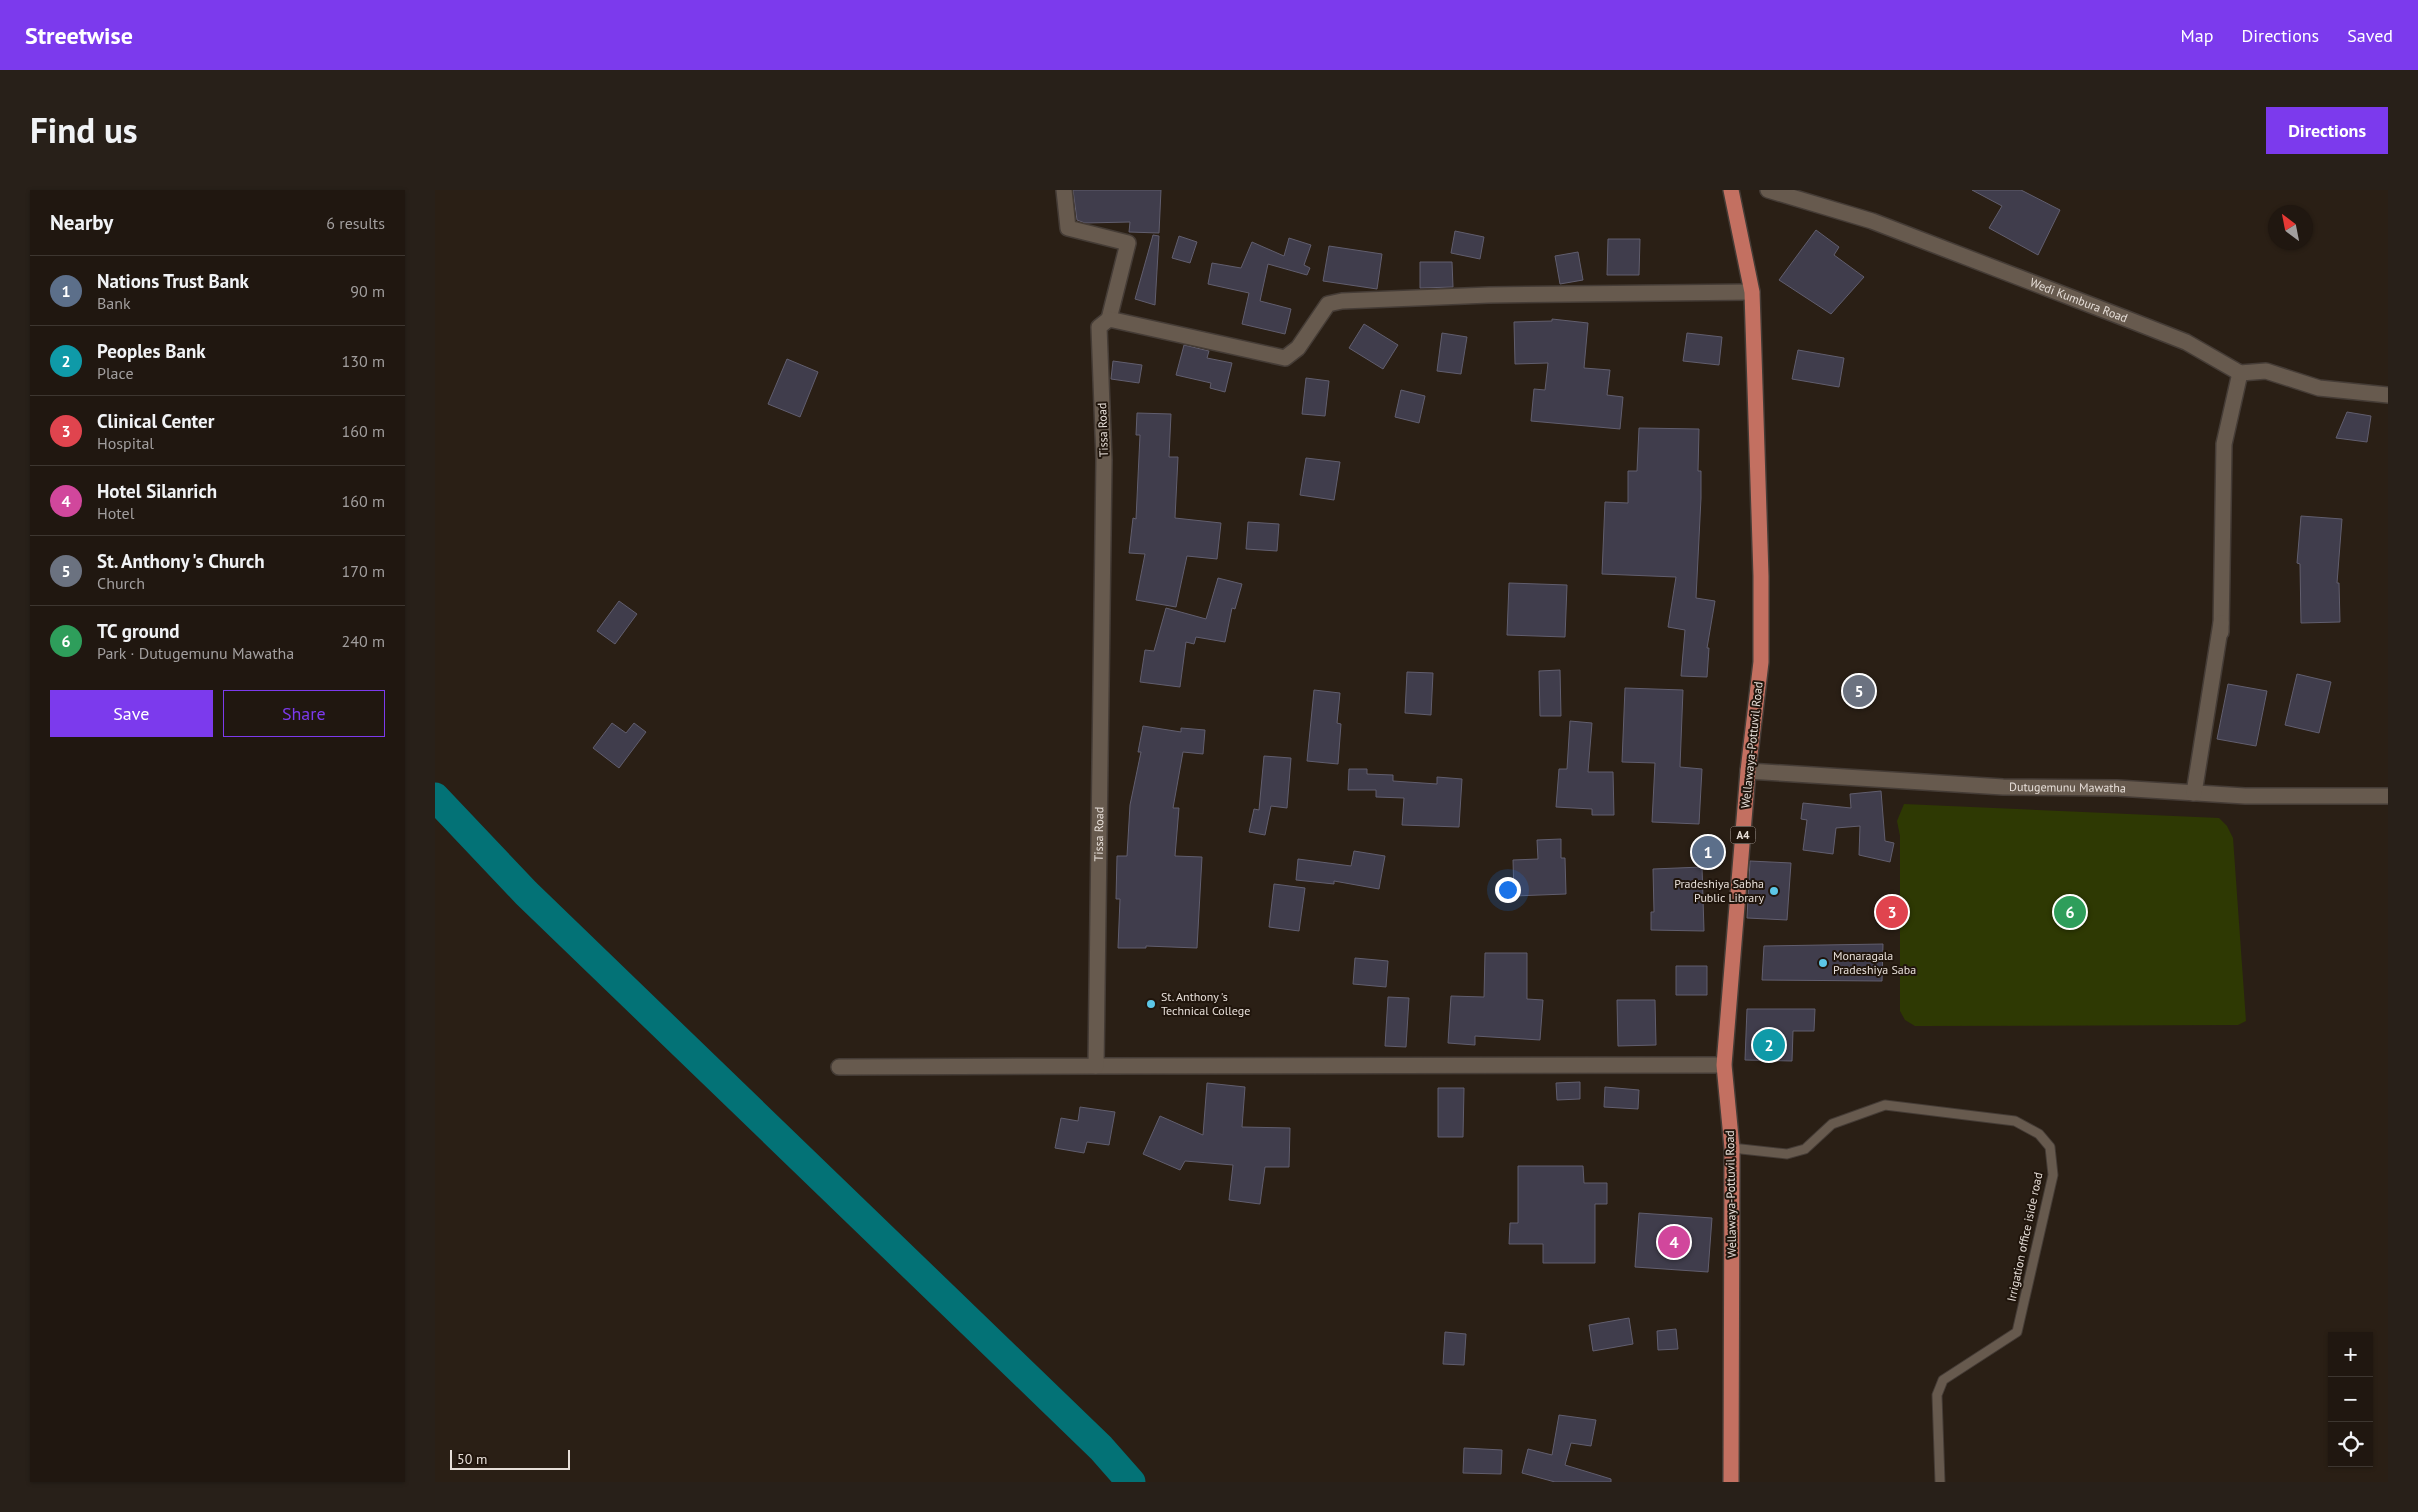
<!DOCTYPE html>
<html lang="en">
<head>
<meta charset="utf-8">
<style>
	body { margin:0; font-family:"PT Sans",sans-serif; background:#282019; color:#f1f3f6 }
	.controls { position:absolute; right:15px; bottom:15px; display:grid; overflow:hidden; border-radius:0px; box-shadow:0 1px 4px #0004 }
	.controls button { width:45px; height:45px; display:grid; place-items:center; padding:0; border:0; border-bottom:1px solid #3d3630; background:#201710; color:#f1f3f6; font:25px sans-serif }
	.compass { position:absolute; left:1833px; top:15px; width:45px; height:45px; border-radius:50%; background:#201710; box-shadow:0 1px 4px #0004; rotate:328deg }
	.scale { position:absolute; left:15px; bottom:12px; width:120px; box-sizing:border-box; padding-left:5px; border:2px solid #e7dfd9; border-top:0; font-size:14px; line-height:18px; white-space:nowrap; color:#e7dfd9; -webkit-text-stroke:4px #20150c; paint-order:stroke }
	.you { position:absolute; left:1072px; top:699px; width:18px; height:18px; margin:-12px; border:4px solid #fff; border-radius:50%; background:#1a73e8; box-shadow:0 0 0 8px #1a73e833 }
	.badge { display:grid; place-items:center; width:32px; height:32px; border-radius:50%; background:#7c3aed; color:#fff; font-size:16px; font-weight:700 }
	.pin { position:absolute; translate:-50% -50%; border:2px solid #fff; box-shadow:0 1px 5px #0006 }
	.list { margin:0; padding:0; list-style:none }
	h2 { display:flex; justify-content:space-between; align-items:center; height:65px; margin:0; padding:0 20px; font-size:21px }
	h2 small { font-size:16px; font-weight:400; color:#a29f9f }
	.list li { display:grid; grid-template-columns:32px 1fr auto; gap:15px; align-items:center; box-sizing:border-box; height:70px; padding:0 20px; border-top:1px solid #3d3630 }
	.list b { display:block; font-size:19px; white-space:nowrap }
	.list p { margin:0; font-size:16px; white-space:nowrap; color:#a29f9f }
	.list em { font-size:16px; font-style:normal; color:#a29f9f }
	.actions { display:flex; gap:10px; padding:15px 20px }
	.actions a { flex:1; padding:11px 0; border:1px solid #7c3aed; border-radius:0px; text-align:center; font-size:18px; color:#7c3aed }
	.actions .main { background:#7c3aed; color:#fff }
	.icon { flex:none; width:28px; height:28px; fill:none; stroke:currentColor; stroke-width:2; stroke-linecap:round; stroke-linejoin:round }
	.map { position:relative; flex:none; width:1953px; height:1292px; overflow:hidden; border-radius:0px }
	header { display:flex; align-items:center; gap:30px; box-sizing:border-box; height:70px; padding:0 25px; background:#7c3aed; color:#fff }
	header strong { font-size:24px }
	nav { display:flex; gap:28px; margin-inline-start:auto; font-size:18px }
	.intro { display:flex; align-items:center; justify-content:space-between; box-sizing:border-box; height:120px; padding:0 30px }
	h1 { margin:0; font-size:35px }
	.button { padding:12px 22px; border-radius:0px; background:#7c3aed; color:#fff; font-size:18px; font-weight:700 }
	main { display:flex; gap:30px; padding:0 30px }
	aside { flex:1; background:#201710; border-radius:0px; box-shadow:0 1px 4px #0004 }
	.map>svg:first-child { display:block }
</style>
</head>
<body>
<header>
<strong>Streetwise</strong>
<nav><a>Map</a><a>Directions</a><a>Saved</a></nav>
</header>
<div class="intro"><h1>Find us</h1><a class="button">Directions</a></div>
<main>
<aside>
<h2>Nearby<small>6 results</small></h2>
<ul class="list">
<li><span class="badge" style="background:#5c6f8a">1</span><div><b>Nations Trust Bank</b><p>Bank</p></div><em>90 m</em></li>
<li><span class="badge" style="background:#0f9aa8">2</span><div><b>Peoples Bank</b><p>Place</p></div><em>130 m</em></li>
<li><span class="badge" style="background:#e0444e">3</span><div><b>Clinical Center</b><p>Hospital</p></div><em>160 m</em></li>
<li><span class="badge" style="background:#d1479c">4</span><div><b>Hotel Silanrich</b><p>Hotel</p></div><em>160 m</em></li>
<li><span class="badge" style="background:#6b7280">5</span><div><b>St. Anthony 's Church</b><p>Church</p></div><em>170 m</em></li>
<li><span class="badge" style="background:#2e9e5b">6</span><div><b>TC ground</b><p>Park · Dutugemunu Mawatha</p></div><em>240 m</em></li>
</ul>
<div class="actions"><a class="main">Save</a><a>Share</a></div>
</aside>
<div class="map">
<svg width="1953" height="1292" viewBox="0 0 1953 1292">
	<rect width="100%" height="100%" fill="#2a1f15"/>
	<!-- medical -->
	<path fill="#392820" d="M1449 710H1465V733H1448Z"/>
	<!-- green -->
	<path fill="#2e3903" d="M1469 614 1784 628 1792 636 1798 648 1811 831 1803 835 1480 836 1470 830 1465 821V646L1462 631Z"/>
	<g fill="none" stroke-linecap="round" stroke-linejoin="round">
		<!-- river -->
		<path stroke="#037276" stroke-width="29" d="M0 607 91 703 666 1258 696 1292"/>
	</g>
	<!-- building -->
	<path fill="#403d4c" stroke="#615e6e" d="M638 0H726L724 43 694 42 695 32 650 33 642 30Z
		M1537 0H1586L1625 20 1603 65 1554 38 1567 16Z
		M1381 40 1404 57 1399 65 1429 87 1396 124 1344 90Z
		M1020 41 1049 47 1045 69 1016 63Z
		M718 45 724 46 720 115 700 109Z
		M744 46 762 52 755 73 737 68Z
		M854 48 876 55 869 75 875 78 872 85 833 74 825 111 856 119 850 144 807 134 814 103 773 94 777 73 806 78 817 52 849 66Z
		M1173 49H1205L1204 85H1172Z
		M894 56 947 64 942 99 888 91Z
		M1143 62 1148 90 1125 94 1120 66Z
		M985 72H1017L1018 97 985 98Z
		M1117 129 1153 133 1149 178 1175 180 1172 205 1188 207 1185 239 1096 231 1099 199 1110 200 1113 173 1080 174 1079 132 1117 131Z
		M929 134 963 155 948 179 914 158Z
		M1007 143 1032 147 1026 184 1002 181Z
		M1252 143 1287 147 1284 175 1248 171Z
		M749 155 774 161 772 168 797 173 790 202 775 198 776 193 741 185Z
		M1363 160 1409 168 1404 197 1357 189Z
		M352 169 383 182 365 227 333 214Z
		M678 171 707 175 704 193 676 189Z
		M871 188 894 191 890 226 867 224Z
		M966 200 990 206 984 233 960 227Z
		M1912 222 1936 226 1932 252 1901 248Z
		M702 223 736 224 734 267H743L740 328 786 333 782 369 752 366 741 417 701 410 710 364 694 363 698 328 701 329 705 245H701Z
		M1204 238 1264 239 1263 281H1266V308L1261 408 1280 411 1272 458H1274L1272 487 1246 486 1250 440 1233 437 1241 387 1167 384 1170 312 1193 313V281H1202Z
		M871 268 905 272 899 310 865 305Z
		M1866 326 1907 329 1902 393H1904L1905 432 1866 433 1865 374 1862 373Z
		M813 332 844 334 842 361 811 359Z
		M783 388 807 394 800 419 797 418 790 452 761 447 759 454 751 452 745 497 705 492 710 460 719 461 731 418 771 429Z
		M1074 393 1132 395 1130 447 1072 445Z
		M184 411 202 424 180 454 162 441Z
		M1125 480 1126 526H1105L1104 481Z
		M972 482 998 483 996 525 970 523Z
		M1862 484 1896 492 1884 543 1850 535Z
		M1793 494 1832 501 1821 556 1782 549Z
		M1190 498 1248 500 1245 577 1267 579 1264 634 1217 632 1220 573 1187 572Z
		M879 500 905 503 902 533 906 534 903 574 872 571Z
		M1135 531 1157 533 1153 582H1178L1179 625H1157V619L1121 617 1124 579H1132Z
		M177 533 191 543 199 533 211 542 184 578 158 558Z
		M708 536 746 542V538L770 540 768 564 748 562 738 618H744L740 666 767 667 762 758 711 756V758H683L685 709H681L682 666H692L695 615 706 562H703Z
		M829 566 856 568 852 618 836 616 830 645 814 642 819 619 824 620Z
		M914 579H932V584L958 585V591L1002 594V587L1027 589 1024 637 967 635 969 608 941 607V600H913Z
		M1446 601 1450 651 1459 653 1455 672 1424 665 1425 636 1401 638 1398 664 1368 660 1372 630 1366 629 1368 613 1416 618 1415 604Z
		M1126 649V668H1130L1131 704 1079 706 1078 670 1103 669 1102 650Z
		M919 661 950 666 944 699 899 691V694L861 690 863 669 916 676Z
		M1315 671 1356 673 1352 730 1312 728Z
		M1267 677 1269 741 1216 740V722H1219L1218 679Z
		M839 694 870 698 864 741 834 737Z
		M1448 754 1447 791 1327 790 1329 756Z
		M1050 763H1092V809L1108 810 1105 850 1040 846V855L1013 853 1016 806 1049 807Z
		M920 768 953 771 951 797 918 794Z
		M1241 776H1272V805H1241Z
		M953 807 974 808 971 857 950 856Z
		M1182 810H1220L1221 855 1183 856Z
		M1312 819H1380L1379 841H1358L1357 871 1310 870Z
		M1145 892V909L1122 910 1121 893Z
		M772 893 810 897 807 937 855 938 854 977H830L825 1014 794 1010 798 975 750 971 745 980 708 964 725 926 768 945Z
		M1170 897 1204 900 1203 919 1169 917Z
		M1003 898H1029L1028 947H1003Z
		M645 917 680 922 674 955 652 952 649 963 620 958 626 928 643 931Z
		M1083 976H1148L1149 993H1172V1014H1160V1073H1108V1054H1074L1075 1033H1083Z
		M1204 1023 1277 1028 1273 1082 1200 1077Z
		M1194 1128 1198 1154 1158 1161 1154 1135Z
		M1241 1139 1243 1159 1223 1160 1222 1141Z
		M1010 1142 1031 1144 1029 1175 1008 1174Z
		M1124 1225 1161 1230 1156 1256 1136 1253 1130 1275 1176 1289V1292H1120L1087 1283 1093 1259 1117 1265Z
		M1029 1258 1067 1260 1066 1284 1028 1283Z"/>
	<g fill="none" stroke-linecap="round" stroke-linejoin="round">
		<!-- service casing -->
		<g stroke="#453c36" stroke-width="11">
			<path id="service" d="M1297 958 1352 964 1370 959 1397 934 1450 915 1580 931 1604 944 1615 957 1618 985 1582 1142 1508 1190 1502 1205 1505 1292"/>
		</g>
		<!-- minor casing -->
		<g stroke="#453c36" stroke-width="18">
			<g id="minor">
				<path d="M629 0 633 38 693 53 674 129"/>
				<path d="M1786 442 1789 254 1805 183"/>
				<path id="s1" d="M1313 581 1568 597 1682 598 1810 606H1953"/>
				<path d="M1759 603 1786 433"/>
				<path d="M661 876 1289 875"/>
				<path id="s2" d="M404 877 661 876 669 270 664 137 674 129 850 168 863 158 893 114 907 111 1054 105 1317 102"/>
			</g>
		</g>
		<!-- tertiary casing -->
		<g stroke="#453c36" stroke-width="18">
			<g id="tertiary">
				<path id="s3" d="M1333 0 1437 31 1687 127 1751 152 1805 183 1831 181 1884 198 1953 205"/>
			</g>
		</g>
		<!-- trunk casing -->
		<g stroke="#453c36" stroke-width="18">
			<path id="trunk" d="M1296 1292 1297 958 1289 875 1313 581 1326 472V386L1317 102 1296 0"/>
		</g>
		<!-- service -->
		<use href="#service" stroke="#675a4e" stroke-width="9"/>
		<!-- minor -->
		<use href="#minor" stroke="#675a4e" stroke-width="15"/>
		<!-- tertiary -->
		<use href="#tertiary" stroke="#675a4e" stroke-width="15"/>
		<!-- trunk -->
		<use href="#trunk" stroke="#c37061" stroke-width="15"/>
	</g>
	<!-- markers -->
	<g fill="#5cc7e7" stroke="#20150c" stroke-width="2">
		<circle cx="1339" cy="701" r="5"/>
		<circle cx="1388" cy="773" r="5"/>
		<circle cx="716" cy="814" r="5"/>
	</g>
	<g text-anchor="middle" stroke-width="4" stroke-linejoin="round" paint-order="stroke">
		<!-- shield labels -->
		<rect fill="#20150c" stroke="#aba29c" stroke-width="1" x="1295.5" y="636.5" width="25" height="17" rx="4"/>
		<g font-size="11" font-weight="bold" fill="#e7dfd9">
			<text x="1308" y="649">A4</text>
		</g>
		<!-- street labels -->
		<g font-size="12" fill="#e7dfd9" stroke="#20150c">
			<text dy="4" stroke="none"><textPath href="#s3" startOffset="330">Wedi Kumbura Road</textPath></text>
			<text transform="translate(668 240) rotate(-92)" y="4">Tissa Road</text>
			<text transform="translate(1317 555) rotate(-84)" y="4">Wellawaya-Pottuvil Road</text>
			<text dy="4" stroke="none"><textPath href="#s1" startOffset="320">Dutugemunu Mawatha</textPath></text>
			<text dy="4" stroke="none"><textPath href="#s2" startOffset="489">Tissa Road</textPath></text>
			<text transform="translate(1296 1004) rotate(-91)" y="4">Wellawaya-Pottuvil Road</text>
			<text transform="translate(1590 1047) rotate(-78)" y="4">Irrigation office iside road</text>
		</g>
		<!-- poi labels -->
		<g font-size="12" fill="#e7dfd9" stroke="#20150c" text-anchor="start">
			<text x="1329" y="698" text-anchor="end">Pradeshiya Sabha<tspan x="1329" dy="14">Public Library</tspan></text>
			<text x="1398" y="770">Monaragala<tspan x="1398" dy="14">Pradeshiya Saba</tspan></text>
			<text x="726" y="811">St. Anthony 's<tspan x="726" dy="14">Technical College</tspan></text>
		</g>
	</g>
</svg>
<div class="controls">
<button>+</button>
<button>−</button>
<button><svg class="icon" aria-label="locate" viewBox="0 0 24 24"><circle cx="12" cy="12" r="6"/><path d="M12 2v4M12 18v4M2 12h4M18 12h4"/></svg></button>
</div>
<svg class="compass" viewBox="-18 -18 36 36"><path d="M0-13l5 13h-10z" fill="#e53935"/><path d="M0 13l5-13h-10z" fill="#a29f9f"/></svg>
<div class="scale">50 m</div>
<div class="you"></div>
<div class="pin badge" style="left:1273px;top:662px;background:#5c6f8a">1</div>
<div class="pin badge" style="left:1334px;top:855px;background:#0f9aa8">2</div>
<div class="pin badge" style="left:1457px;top:722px;background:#e0444e">3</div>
<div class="pin badge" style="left:1239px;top:1052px;background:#d1479c">4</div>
<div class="pin badge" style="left:1424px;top:501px;background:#6b7280">5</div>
<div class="pin badge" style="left:1635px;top:722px;background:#2e9e5b">6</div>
</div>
</main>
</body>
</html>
